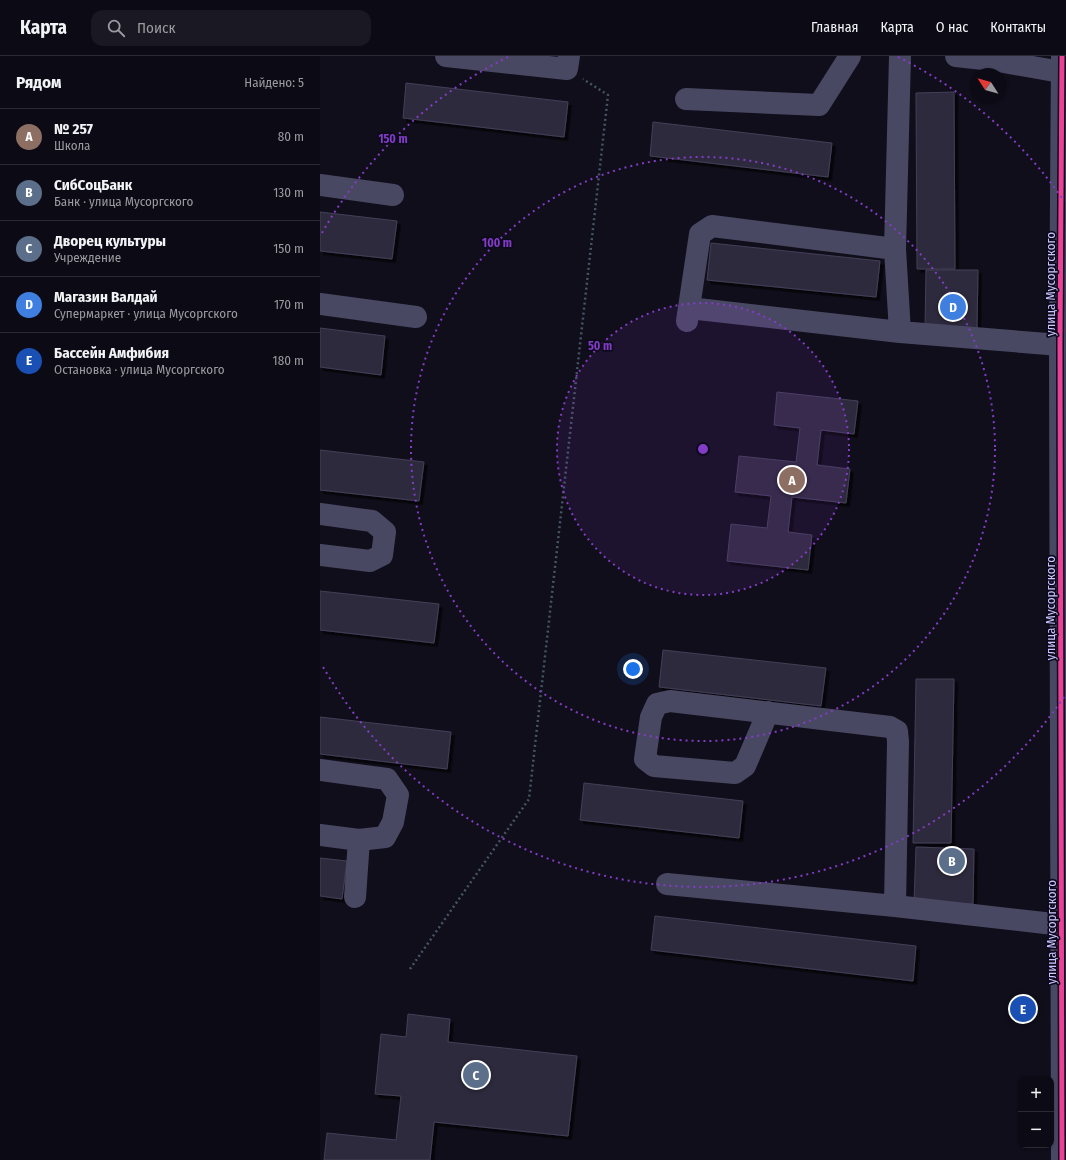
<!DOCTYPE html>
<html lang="ru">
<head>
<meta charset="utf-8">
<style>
	body { margin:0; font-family:"Fira Sans Condensed",sans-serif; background:#1a1822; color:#f1f3f6 }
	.controls { position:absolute; right:12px; bottom:12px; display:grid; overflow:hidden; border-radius:8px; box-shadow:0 1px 3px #0004 }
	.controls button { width:36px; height:36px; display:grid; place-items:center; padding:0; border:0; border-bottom:1px solid #2c2b34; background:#0c0a14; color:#f1f3f6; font:20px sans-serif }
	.compass { position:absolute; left:650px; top:12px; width:36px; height:36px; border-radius:50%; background:#0c0a14; box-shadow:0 1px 3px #0004; rotate:306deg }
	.you { position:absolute; left:313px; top:613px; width:14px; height:14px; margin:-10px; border:3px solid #fff; border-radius:50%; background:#1a73e8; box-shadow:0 0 0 6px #1a73e833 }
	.badge { display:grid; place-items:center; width:26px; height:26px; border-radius:50%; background:#8b86af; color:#fff; font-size:13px; font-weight:700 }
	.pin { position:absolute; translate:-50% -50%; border:2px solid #fff; box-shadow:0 1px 4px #0006 }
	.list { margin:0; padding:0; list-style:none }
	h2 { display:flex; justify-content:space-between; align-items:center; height:52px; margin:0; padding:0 16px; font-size:17px }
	h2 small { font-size:13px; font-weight:400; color:#9a9aa0 }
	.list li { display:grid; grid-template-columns:26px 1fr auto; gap:12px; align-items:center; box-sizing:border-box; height:56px; padding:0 16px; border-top:1px solid #2c2b34 }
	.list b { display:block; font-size:15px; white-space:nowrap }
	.list p { margin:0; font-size:13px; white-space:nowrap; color:#9a9aa0 }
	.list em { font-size:13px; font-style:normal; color:#9a9aa0 }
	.icon { flex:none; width:22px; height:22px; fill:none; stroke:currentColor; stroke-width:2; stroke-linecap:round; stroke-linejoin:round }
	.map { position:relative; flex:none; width:746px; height:1104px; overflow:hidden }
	header { display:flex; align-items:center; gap:24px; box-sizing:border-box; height:56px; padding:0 20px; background:#0c0a14; border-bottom:1px solid #2c2b34 }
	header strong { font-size:19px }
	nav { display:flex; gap:22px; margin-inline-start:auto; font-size:14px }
	.search { width:280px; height:36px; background:#1a1822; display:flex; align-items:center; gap:10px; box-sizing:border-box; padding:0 14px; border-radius:12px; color:#9a9aa0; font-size:15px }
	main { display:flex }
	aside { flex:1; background:#0c0a14 }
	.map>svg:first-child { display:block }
</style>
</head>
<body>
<header>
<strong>Карта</strong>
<div class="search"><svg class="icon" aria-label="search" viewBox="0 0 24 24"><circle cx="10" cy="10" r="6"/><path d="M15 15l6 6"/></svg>Поиск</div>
<nav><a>Главная</a><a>Карта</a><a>О нас</a><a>Контакты</a></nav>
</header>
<main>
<aside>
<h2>Рядом<small>Найдено: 5</small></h2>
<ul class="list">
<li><span class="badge" style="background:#8d6e63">A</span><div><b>№ 257</b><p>Школа</p></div><em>80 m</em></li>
<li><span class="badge" style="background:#5c6f8a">B</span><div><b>СибСоцБанк</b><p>Банк · улица Мусоргского</p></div><em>130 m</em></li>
<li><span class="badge" style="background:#5c6f8a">C</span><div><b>Дворец культуры</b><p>Учреждение</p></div><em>150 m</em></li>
<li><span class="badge" style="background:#3f7fe0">D</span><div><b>Магазин Валдай</b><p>Супермаркет · улица Мусоргского</p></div><em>170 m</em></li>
<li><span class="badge" style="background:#1a4fb4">E</span><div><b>Бассейн Амфибия</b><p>Остановка · улица Мусоргского</p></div><em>180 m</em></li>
</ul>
</aside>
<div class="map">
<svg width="746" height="1104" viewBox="0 0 746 1104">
	<defs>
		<filter id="shadow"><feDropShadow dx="3.5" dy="3.5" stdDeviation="0" flood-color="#0009"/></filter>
	</defs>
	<rect width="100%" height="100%" fill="#100e1a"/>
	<!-- building -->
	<path fill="#2e2b3d" stroke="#433f58" filter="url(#shadow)" d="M86 27 248 46 244 81 83 62Z
		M634 36 635 213H597L596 37Z
		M333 66 512 87 508 121 330 100Z
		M0 156 77 165 72 203 0 195Z
		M391 187 560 205 556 241 387 224Z
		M606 214H658L657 272 605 271Z
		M0 272 65 280 61 319 0 311Z
		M457 336 538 345 534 378 501 374 497 409 530 413 526 447 472 441 468 476 492 479 488 514 407 505 411 468 447 472 451 440 415 436 419 400 476 406 480 372 454 369Z
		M0 394 104 406 99 445 0 434Z
		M0 535 119 548 114 587 0 574Z
		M343 594 506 612 501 650 339 631Z
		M596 623H634L631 787H593Z
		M0 661 131 676 127 713 0 698Z
		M264 727 423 745 419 782 260 764Z
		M596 791 654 793 653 848 594 846Z
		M0 802 27 805 22 843 0 840Z
		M335 860 596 890 593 925 331 894Z
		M88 958 130 963 128 986 257 1000 248 1080 114 1066 110 1104H4L7 1077 76 1084 81 1040 55 1038 61 978 86 981Z"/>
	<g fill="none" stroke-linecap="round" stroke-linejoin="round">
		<!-- path -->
		<path stroke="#456" stroke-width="2.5" stroke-dasharray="2 3" stroke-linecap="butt" d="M90 913 209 743 288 39 263 23"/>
		<!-- minor -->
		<path stroke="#494863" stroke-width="22" d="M126 0 247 13 249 0
			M636 0 673 4 746 17
			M366 43 499 49 530 0
			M0 129 73 139
			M0 248 96 261
			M369 252 580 276 740 289
			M367 265 380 178 392 170 575 193
			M580 276 575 193 580 0
			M0 458 52 465 65 476 62 499 50 505 0 499
			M448 656 425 710 415 717 334 710 325 703 331 661 337 648 350 645 570 671 577 675 578 686 575 850 742 869
			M0 714 67 723 78 739 73 766 65 781 39 784 0 779
			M347 828 575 850
			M35 841 39 784
			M742 1104 740 289 742 0"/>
		<!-- cycleway casing -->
		<g stroke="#0d0a1e" stroke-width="8">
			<path id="cycleway" d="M742 1104 740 289 742 0"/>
		</g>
		<!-- cycleway -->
		<use href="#cycleway" stroke="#ea4096" stroke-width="5"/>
	</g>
	<!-- distance rings -->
	<circle cx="383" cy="393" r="146" fill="#833cc5" fill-opacity=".12"/>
	<g fill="none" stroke="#833cc5" stroke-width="2" stroke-dasharray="2 4">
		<circle cx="383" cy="393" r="146"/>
		<circle cx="383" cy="393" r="292"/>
		<path d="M744 641A438 438 0 0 1 2 609M2 177A438 438 0 0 1 188 1M578 1A438 438 0 0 1 744 145"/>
	</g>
	<g text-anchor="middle" stroke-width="3.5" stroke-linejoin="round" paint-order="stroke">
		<!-- street labels -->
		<g font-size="13" fill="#cdc7ff" stroke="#0d0a1e">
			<text transform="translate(730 228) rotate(-90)" y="5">улица Мусоргского</text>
			<text transform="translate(730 552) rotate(-90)" y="5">улица Мусоргского</text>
			<text transform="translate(731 876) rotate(-90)" y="5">улица Мусоргского</text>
		</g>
	</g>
	<circle cx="383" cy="393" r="6" fill="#833cc5" stroke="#0d0a1e" stroke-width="2"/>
	<g font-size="12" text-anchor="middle" font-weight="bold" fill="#833cc5" stroke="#0d0a1e" stroke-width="3.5" stroke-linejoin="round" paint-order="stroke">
		<text x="73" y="87">150 m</text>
		<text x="177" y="191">100 m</text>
		<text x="280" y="294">50 m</text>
	</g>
</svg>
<div class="controls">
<button>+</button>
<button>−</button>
</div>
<svg class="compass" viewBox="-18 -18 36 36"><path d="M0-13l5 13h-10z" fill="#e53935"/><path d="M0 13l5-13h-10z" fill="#9a9aa0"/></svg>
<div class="you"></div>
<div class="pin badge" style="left:472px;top:424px;background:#8d6e63">A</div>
<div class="pin badge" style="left:632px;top:805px;background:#5c6f8a">B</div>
<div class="pin badge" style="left:156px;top:1019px;background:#5c6f8a">C</div>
<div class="pin badge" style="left:633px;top:251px;background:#3f7fe0">D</div>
<div class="pin badge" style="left:703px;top:953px;background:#1a4fb4">E</div>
</div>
</main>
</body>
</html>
